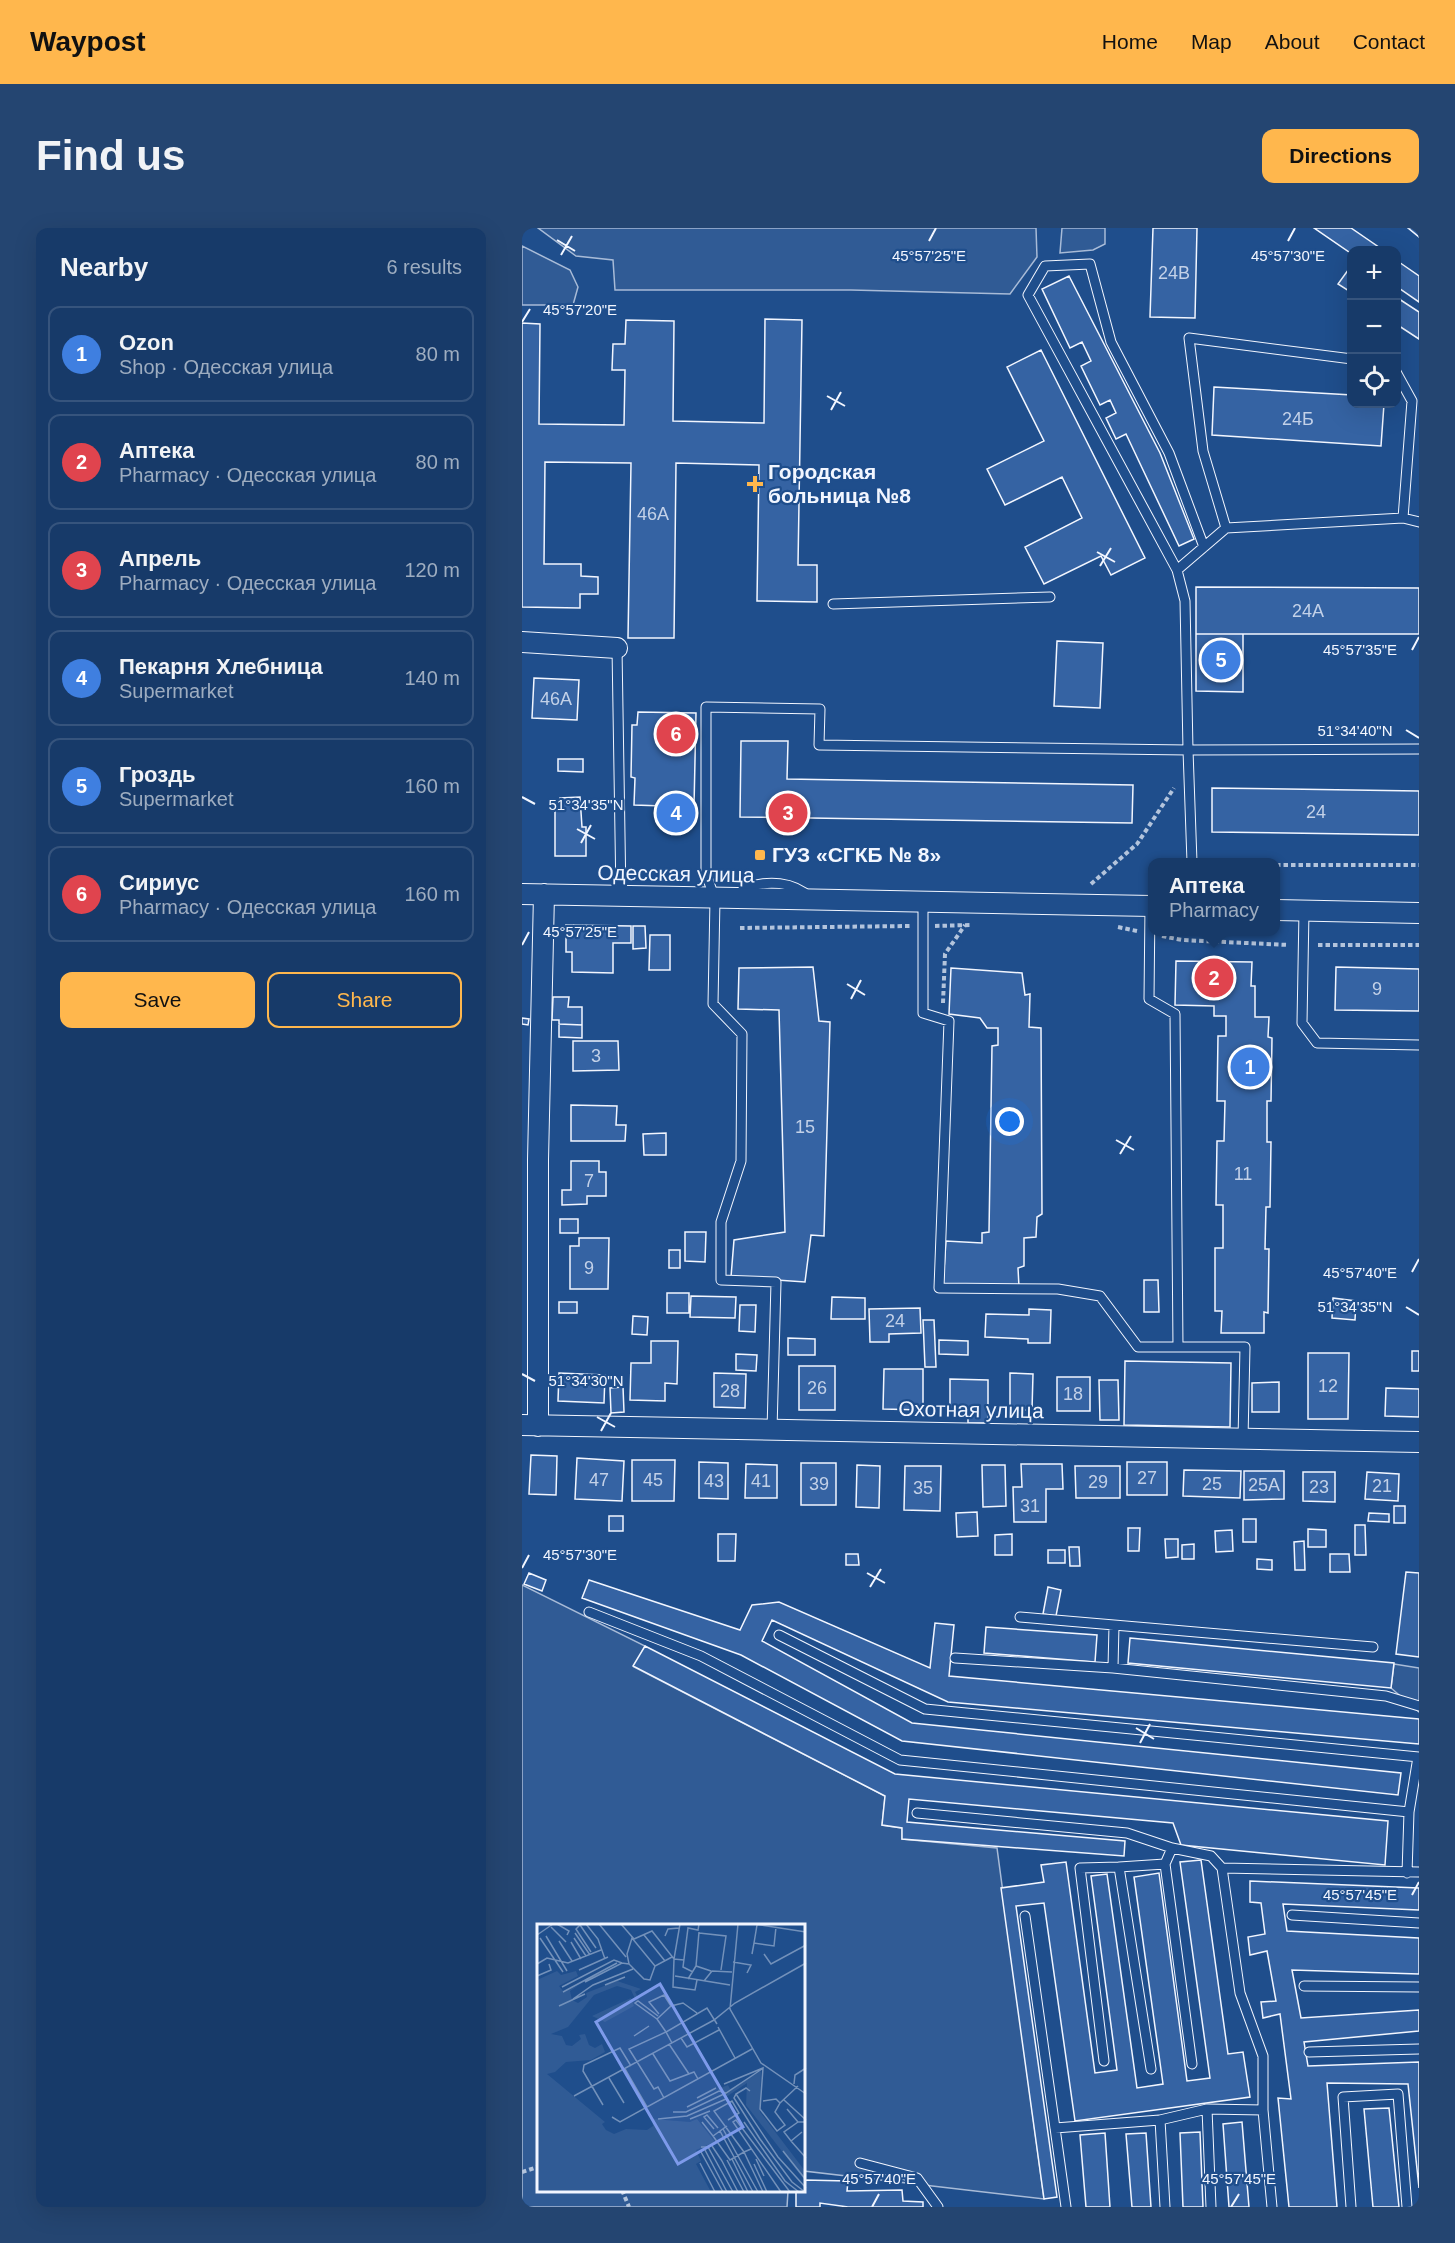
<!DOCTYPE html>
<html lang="en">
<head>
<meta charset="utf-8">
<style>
	body { margin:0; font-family:Helvetica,sans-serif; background:#244571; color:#f1f3f6 }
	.controls { position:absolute; right:18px; top:18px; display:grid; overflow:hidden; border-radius:12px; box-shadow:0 6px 24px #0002 }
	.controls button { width:54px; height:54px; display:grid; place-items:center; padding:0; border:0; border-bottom:2px solid #36547d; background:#173a69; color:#f1f3f6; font:30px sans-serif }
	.you { position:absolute; left:488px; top:894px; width:21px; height:21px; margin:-15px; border:4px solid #fff; border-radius:50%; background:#1a73e8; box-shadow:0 0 0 9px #1a73e833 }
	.badge { display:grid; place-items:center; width:39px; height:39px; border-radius:50%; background:#ffb74d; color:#fff; font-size:20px; font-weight:700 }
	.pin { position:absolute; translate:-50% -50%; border:3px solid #fff; box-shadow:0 2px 6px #0006 }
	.popup { position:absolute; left:626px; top:630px; width:132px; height:78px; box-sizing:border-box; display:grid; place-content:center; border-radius:12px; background:#173a69; filter:drop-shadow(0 2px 4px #0005); font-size:20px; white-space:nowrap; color:#9eadc0 }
	.popup b { font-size:22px; color:#f1f3f6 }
	.popup::after { content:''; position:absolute; left:50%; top:100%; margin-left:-12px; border:12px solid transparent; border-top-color:#173a69 }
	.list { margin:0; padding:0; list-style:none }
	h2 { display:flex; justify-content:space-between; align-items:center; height:78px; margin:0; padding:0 24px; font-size:26px }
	h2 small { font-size:20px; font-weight:400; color:#9eadc0 }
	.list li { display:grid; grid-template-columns:39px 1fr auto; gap:18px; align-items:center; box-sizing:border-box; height:96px; margin:0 12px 12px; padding:0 12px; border:2px solid #36547d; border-radius:12px }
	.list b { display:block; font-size:22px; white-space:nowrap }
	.list p { margin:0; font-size:20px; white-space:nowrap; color:#9eadc0 }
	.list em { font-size:20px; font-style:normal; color:#9eadc0 }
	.actions { display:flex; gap:12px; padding:18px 24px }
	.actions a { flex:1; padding:14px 0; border:2px solid #ffb74d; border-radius:12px; text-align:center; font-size:21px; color:#ffb74d }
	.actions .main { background:#ffb74d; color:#111 }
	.icon { flex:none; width:33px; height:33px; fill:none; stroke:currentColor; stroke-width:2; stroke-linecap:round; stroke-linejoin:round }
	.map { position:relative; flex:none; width:897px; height:1979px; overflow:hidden; border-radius:12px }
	header { display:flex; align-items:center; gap:36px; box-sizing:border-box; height:84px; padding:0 30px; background:#ffb74d; color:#111 }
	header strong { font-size:28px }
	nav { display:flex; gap:33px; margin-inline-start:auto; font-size:21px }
	.intro { display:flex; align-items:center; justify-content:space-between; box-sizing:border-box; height:144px; padding:0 36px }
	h1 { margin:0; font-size:42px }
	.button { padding:15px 27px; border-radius:12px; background:#ffb74d; color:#111; font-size:21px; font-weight:700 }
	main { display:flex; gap:36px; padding:0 36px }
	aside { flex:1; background:#173a69; border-radius:12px; box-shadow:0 6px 24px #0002 }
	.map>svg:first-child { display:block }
</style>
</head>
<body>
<header>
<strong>Waypost</strong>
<nav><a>Home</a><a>Map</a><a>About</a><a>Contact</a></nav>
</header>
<div class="intro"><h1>Find us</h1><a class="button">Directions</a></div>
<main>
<aside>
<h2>Nearby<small>6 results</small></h2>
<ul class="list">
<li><span class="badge" style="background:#3f7fe0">1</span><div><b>Ozon</b><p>Shop · Одесская улица</p></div><em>80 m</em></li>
<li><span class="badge" style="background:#e0444e">2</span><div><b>Аптека</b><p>Pharmacy · Одесская улица</p></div><em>80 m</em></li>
<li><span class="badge" style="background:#e0444e">3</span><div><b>Апрель</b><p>Pharmacy · Одесская улица</p></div><em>120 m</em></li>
<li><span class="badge" style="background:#3f7fe0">4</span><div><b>Пекарня Хлебница</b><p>Supermarket</p></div><em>140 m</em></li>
<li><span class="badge" style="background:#3f7fe0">5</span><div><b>Гроздь</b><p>Supermarket</p></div><em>160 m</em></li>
<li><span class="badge" style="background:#e0444e">6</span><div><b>Сириус</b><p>Pharmacy · Одесская улица</p></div><em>160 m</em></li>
</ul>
<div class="actions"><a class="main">Save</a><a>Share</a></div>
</aside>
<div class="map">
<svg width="897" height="1979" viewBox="0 0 897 1979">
	<rect width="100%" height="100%" fill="#1f4e8c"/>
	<!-- built -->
	<path fill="#305b95" stroke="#a8bbd7" stroke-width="1.5" d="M16 0H514L515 29 488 66 329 62H93L91 32 54 28Z
		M540 0H583V16L571 22 538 25Z
		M0 18 48 42 56 59 51 77H0Z
		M0 1357 123 1418 112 1439 363 1568 360 1597 380 1600V1611L475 1620 522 1971 282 1943V1697H16V1962L266 1963 265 1979H0Z
		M872 1436 897 1440V1484L869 1460Z"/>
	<!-- building -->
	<path fill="#3563a3" stroke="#f2f6ff" stroke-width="1.5" d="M631 0H675L673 90 628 89Z
		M792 0H829L861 22H830V26Z
		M886 0H897V9Z
		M874 32 897 48V74L874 58Z
		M829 38H830V65L816 56Z
		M547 48 638 225 672 311 657 318 604 206 594 211 584 190 594 185 588 172 578 177 559 138 569 133 560 114 548 120 520 61Z
		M874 69 897 84V111L874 96Z
		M243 91 280 92 276 337H295V374L235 373 237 237 154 235 152 410H106L109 235 23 234 22 336H59V348L76 349V366H58V380L0 379V95L18 96 17 196 102 197 103 142H90L91 116H103L104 92 152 93 151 193 242 195Z
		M519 122 623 330 589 347 579 328 522 356 503 319 560 290 540 249 483 277 465 241 522 213 485 139Z
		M692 159 830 167V176H862L859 218 690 207Z
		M674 359 897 360V406H674Z
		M674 406H721V464L674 463Z
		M535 413 581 415 578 480 532 478Z
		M12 450 57 452 55 492 10 490Z
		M116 484 174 485 172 579 112 577 113 550 109 549 110 497H115Z
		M219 513H266L265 551 611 557 610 595 218 589Z
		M36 531H61V544L36 543Z
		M690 560 897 563V607L690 604Z
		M58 569 60 599H64V628H33V581H38V570Z
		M44 697 109 698V715H91V745L50 744V724H44Z
		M111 698H123L124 720 111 721Z
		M128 707H148V742H127Z
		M654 733 730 734 729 758H733V789H747L746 809 750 810 749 873H745V914H749L748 979H744L743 1021H747L746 1085 742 1084V1105H699L700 1083H693V1020H701V977H694L695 913H702L703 873H695L696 808H704V788H692V778L653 777Z
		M291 739 297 793 308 794 302 1008 289 1007 283 1054 209 1049 212 1012 263 1004 257 782 216 781 217 740Z
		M814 739 897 741V783L813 782Z
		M429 740 500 745 503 767 508 766 507 799 519 800 520 986 515 989 514 1009 502 1010V1038L496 1040 497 1059 421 1056 424 1013 460 1015V1005L467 1004 470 818 476 817V800H465L458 790 427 786Z
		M31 769H47L46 779H60V797L37 796V792H30Z
		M0 790 7 791 6 797 0 796Z
		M37 796 60 797V810L37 809Z
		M51 813H96L97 842 51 843Z
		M49 877 95 878 94 897H104L103 913H49Z
		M144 905V927H122L121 906Z
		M49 933H77V944H84V968H65V976L40 977V962H49Z
		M38 991H56V1005H38Z
		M163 1004H184L183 1034 163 1033Z
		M57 1010H87L86 1061H48V1018H57Z
		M147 1022H158V1040H147Z
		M622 1052H636L637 1084H622Z
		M145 1065H167V1085H145Z
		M169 1068 214 1069 213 1090 168 1089Z
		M310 1069 343 1070V1091H309Z
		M811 1070 834 1073 833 1092 810 1090Z
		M37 1074H55V1085H37Z
		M218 1077H234L233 1104 217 1103Z
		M398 1080 399 1105 367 1106V1114H348L347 1081Z
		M507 1081 529 1082 528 1115H506V1111L463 1109 464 1086 507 1087Z
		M111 1088 126 1089 125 1107 110 1106Z
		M401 1092H412L414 1139H403Z
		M266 1110 293 1111V1127H266Z
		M417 1112 446 1113V1127L417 1126Z
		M129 1113H156L155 1156 143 1155V1173L108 1172 109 1135H129Z
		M890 1123H897V1143H890Z
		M786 1125H827L826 1191H786Z
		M214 1126 235 1127 234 1143 214 1142Z
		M603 1133 709 1135 708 1199 602 1197Z
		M277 1138H313V1182H277Z
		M362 1141H401V1182L361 1181Z
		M37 1145 83 1147 82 1175 36 1173Z
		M192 1145 224 1146 223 1180 192 1179Z
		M488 1145 511 1146 510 1182H488Z
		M535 1149H568V1183H535Z
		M428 1151 466 1152V1195H446V1182H428Z
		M577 1152H596L597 1192H578Z
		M757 1154V1184H730V1155Z
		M101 1159 102 1184 89 1185 88 1160Z
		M864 1160 897 1161V1189L863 1188Z
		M9 1227 35 1228 34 1267 7 1266Z
		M55 1230 102 1233 100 1273 53 1271Z
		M110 1232H153L152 1273H110Z
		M177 1234 206 1235V1271L177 1270Z
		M605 1234H645V1267H605Z
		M279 1235H314V1277H279Z
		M224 1236 255 1237V1270H223Z
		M499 1236H540L541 1261H524V1294H492L491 1259H500Z
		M335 1237 358 1238 357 1280 334 1279Z
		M460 1237H483L484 1278 461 1279Z
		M383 1238H419L418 1283 382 1282Z
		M553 1238H598V1270H554Z
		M662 1242 719 1243 718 1270 661 1268Z
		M722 1243H762V1271L722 1272Z
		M781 1244H813V1274L781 1273Z
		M845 1244 877 1246 876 1273 843 1271Z
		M872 1278H883V1295H872Z
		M455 1284 456 1308 435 1309 434 1285Z
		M847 1285 867 1286V1294L846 1293Z
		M87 1288H101V1303H87Z
		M721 1291H734V1314H721Z
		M833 1297H843L844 1327H833Z
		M606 1300H618L617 1323H606Z
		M786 1301 804 1302V1319H786Z
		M710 1302 711 1323 694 1324 693 1303Z
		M196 1306H214L213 1333H196Z
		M490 1306V1327H473V1307Z
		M643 1311H656V1329L644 1330Z
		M782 1313 783 1342H773L772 1314Z
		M672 1316V1331H660V1317Z
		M547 1319H557L558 1338H548Z
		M526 1322H543V1335H526Z
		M324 1326H336L337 1337H324Z
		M808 1326H827L828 1344H808Z
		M735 1331 750 1332V1342L735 1341Z
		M884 1344 897 1345V1429L874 1426Z
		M7 1345 24 1352 20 1363 2 1356Z
		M67 1352 218 1402 230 1377 257 1374 408 1440 413 1395 432 1397 427 1448 897 1491V1516L426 1474 250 1392 240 1413 390 1495 879 1545 876 1567 380 1513 219 1427 60 1370Z
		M526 1359 539 1362 534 1388 521 1386Z
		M464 1399 575 1407 573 1434 462 1425Z
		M608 1410 872 1435 869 1460 606 1435Z
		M123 1418 373 1546 866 1593 863 1637 659 1617 651 1595 387 1571 385 1594 603 1613 602 1628 380 1611V1600L360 1597 363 1568 111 1438Z
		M679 1632 706 1826 721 1824 728 1869 553 1893 522 1675 494 1678 535 1969 522 1971 479 1660 522 1654 519 1637 544 1634 573 1845 595 1842 569 1648 585 1646 615 1860 641 1856 612 1649 637 1645 665 1853 688 1850 658 1634Z
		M728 1653 897 1660V1682L761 1676 765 1703 897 1710V1746L770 1742 779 1790 897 1782V1803L782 1814 786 1838 897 1834V1960L886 1856 805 1855 815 1979H767L756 1870 769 1871 758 1786 741 1790 739 1774 754 1773 745 1723 728 1727 726 1709 743 1706 739 1675 728 1674Z
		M867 1880 877 1979H851L842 1881Z
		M720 1894 727 1979H707L701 1896Z
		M678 1904 681 1979H661L658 1905Z
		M583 1905 588 1979H564L558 1907Z
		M624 1905 629 1979H610L604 1906Z
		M282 1952 326 1953 325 1963 380 1962 381 1973 401 1974V1979H326L298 1975V1979H274V1962H282Z"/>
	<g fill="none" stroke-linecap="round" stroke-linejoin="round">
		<!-- lane casing -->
		<g stroke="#f2f6ff" stroke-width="11">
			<path id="lane" d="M874 144 890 173 881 290
				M704 300 681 223 667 110 830 131
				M655 342 506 67 523 38 568 36 589 114 647 225 682 319
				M311 376 528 369
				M95 420 99 669
				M670 634 666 522 897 521
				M219 671 223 660C246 652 271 653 289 670
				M401 673V785L427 793 417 1060 536 1061 578 1068 616 1119H723L721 1211
				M628 678 627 771 653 786 656 1119
				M782 683 780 795 795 815 897 817
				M250 1202 254 1054 199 1052V994L219 933 220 806 191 776 193 671 184 646V479L298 481 297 517 666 522 663 373 655 342 704 300 881 290 897 294
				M67 1384 179 1428 378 1532 887 1584
				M498 1389 592 1397 591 1440
				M592 1397 851 1419
				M257 1407 403 1481 897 1529
				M433 1430 591 1440 864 1468 897 1478
				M395 1585 605 1605 650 1620
				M643 1636 650 1620 689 1628 700 1640
				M597 1639 643 1636 670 1836
				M885 1645 887 1584 896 1529
				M770 1687 897 1695
				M503 1688 533 1900 638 1892
				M782 1758 897 1759
				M787 1824 897 1821
				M582 1833 558 1640 597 1639 629 1841
				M685 1881 689 1979
				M533 1900 544 1979
				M338 1935 395 1950 416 1979
				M643 1979 638 1892 685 1881 741 1882
				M750 1979 741 1882V1828L718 1765 700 1640 897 1644
				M829 1979 821 1869 876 1866 885 1979"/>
		</g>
		<!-- street casing -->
		<g stroke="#f2f6ff" stroke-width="22">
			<path id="street" d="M0 414 95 420
				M0 666 630 678
				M754 682 897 685
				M0 1197 897 1214
				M16 1198V932L22 666"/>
		</g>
		<!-- path -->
		<path stroke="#b3c4dc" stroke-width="4" stroke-dasharray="4.5 3" stroke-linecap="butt" d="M754 637H897
			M200 646 217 647
			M569 656 615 616 652 560
			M413 698 448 697
			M596 699 615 703
			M218 700 388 698
			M640 708 660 712 767 717
			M796 717H897
			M421 775 423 726 443 697
			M0 1944 16 1939
			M100 1962 107 1979"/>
		<!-- lane -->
		<use href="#lane" stroke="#1f4e8c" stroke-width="9"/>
		<!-- street -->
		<use href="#street" stroke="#1f4e8c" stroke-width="20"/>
	</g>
	<!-- ticks -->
	<path fill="none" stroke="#f2f6ff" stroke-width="2" d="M35 12 53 23M407 13 414 0M766 13 773 0M39 27 50 8M0 94 8 81M305 168 323 178M309 182 319 164M575 324 593 334M578 338 589 320M890 422 897 409M884 502 897 510M0 569 13 576M55 601 73 611M59 615 69 597M0 717 7 704M325 756 343 767M329 771 339 752M594 912 612 922M598 926 609 908M890 1044 897 1031M884 1079 897 1087M0 1146 13 1153M75 1189 93 1199M79 1203 89 1185M0 1340 7 1327M345 1345 363 1355M348 1359 359 1341M614 1500 632 1511M618 1515 628 1496M890 1667 897 1654M350 1979 357 1966M709 1979 717 1966"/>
	<!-- markers -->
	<g fill="#ffb74d" stroke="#1f4e8c" stroke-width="2">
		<path d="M230 247h6v6h6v6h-6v6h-6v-6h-6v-6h6z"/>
		<rect x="232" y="621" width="12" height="12" rx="3"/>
	</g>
	<g text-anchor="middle" stroke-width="4.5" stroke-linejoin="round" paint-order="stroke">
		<!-- number labels -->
		<g font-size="18" fill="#c3d1e8">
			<text x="652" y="51">24В</text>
			<text x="776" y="197">24Б</text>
			<text x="131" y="292">46А</text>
			<text x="786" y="389">24А</text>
			<text x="34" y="477">46А</text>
			<text x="794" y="590">24</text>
			<text x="855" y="767">9</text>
			<text x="74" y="834">3</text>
			<text x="283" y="905">15</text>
			<text x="721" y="952">11</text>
			<text x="67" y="959">7</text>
			<text x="67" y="1046">9</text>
			<text x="373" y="1099">24</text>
			<text x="806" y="1164">12</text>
			<text x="295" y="1166">26</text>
			<text x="208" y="1169">28</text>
			<text x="551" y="1172">18</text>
			<text x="625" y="1256">27</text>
			<text x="77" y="1258">47</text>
			<text x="131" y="1258">45</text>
			<text x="192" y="1259">43</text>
			<text x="239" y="1259">41</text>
			<text x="576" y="1260">29</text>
			<text x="297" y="1262">39</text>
			<text x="690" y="1262">25</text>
			<text x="742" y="1263">25А</text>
			<text x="860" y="1264">21</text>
			<text x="797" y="1265">23</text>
			<text x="401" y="1266">35</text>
			<text x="508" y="1284">31</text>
		</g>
		<!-- poi labels -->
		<g font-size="21" font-weight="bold" fill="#f2f6ff" stroke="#1f4e8c" text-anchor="start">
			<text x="246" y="251">Городская<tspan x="246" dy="24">больница №8</tspan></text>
			<text x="250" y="634">ГУЗ «СГКБ № 8»</text>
		</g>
		<!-- street labels -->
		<g font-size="21" fill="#f2f6ff" stroke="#1f4e8c">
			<text transform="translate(154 646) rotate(1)" y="7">Одесская улица</text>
			<text transform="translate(449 1182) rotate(1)" y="7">Охотная улица</text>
		</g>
	</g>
	<!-- overview -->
	<g transform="translate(15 1696)">
		<rect width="268" height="268" fill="#1f4e8c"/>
		<path d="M20 47 24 51 39 47 41 52 22 62 27 68 42 61 33 67 35 76 41 79 50 73 49 69 80 57 104 65 98 68 102 75 99 77 94 66 80 62 57 71 31 103 14 110 25 112 29 121 35 122 44 115 42 111 48 110 52 121 58 124 65 120 68 128 54 136 29 138 18 148 10 150 68 198 65 200 69 206 77 210 89 205 110 206 116 202 115 195 153 198 160 195 178 218 159 226 164 237 159 240 174 268H0V56ZM94 74 97 82 68 98 55 92ZM224 147 223 188 268 247V257L209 181 210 159 189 173 181 165 191 161 193 165Z" fill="#305b95"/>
		<path fill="none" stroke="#7391ba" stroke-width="1.5" d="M20 0 32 7 30 11M49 0 61 15 68 35M62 0 89 33M84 0 97 15 115 7 137 35 143 0M201 0 193 85 224 139 269 170M217 0 269 8M14 3 29 18M38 9 53 31M162 9 189 12 184 46M0 11 16 0M107 11 128 37M9 12 30 47M128 12 131 5 142 4M3 14 26 48M37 14 49 32M22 17 35 37M34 18 44 35M217 19 220 1M54 28 39 5 43 1 59 24M215 30 217 19 237 22 239 3M227 30 234 40 269 21M147 36 137 35 136 63 158 66 160 56M196 38 214 41 210 49M0 40 10 34 31 39 64 26M118 42 95 14 90 30 92 40 107 55 113 56 118 42 135 33M159 42 162 8M42 46 71 33M156 48 146 43 151 4 161 6 162 0M0 52 14 46 12 40M138 52 193 61M151 55 159 42 174 47M167 57 175 47 195 48M48 58 85 39 92 40M68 61 88 53M25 63 77 36 85 39M26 68 80 39M36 75 56 61 96 45M22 82 48 70M122 90 112 78 127 71 134 82M120 95 98 79 101 77 121 92M181 103 198 134M97 112 112 102M144 114 150 123 182 106M135 119 129 108 170 84 180 100M132 120 152 150M116 130 133 157 157 148 161 155M88 145 110 183M72 154 87 179M187 160 226 144 223 185 240 207 248 201 238 188 243 179M257 160 258 151 269 144M213 167 209 164 199 170 241 233 269 264M199 170 197 174 223 215 255 258 268 268M37 172 177 96 198 79 269 39M127 174 121 163 117 165 92 125 129 108 120 95 134 82 146 79 160 89M160 174 179 164M247 176 269 196M226 177 239 175 243 179 261 162M66 181 46 147 47 141 83 124 94 142M150 183 182 167 189 169M250 185 261 198H269M136 188H149L189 169 225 145M75 193 83 198 215 125M121 195 150 192 189 175M153 195 173 187M191 196 202 189 195 177 177 187 207 228 214 225M165 198 176 212 183 207M207 198 248 257 262 268M261 198 247 208 254 217 265 208M190 202 183 207 216 268M177 205 167 193 170 191 181 204M186 205 221 268M176 212 193 236 207 228 226 268M254 217 269 234M175 222 185 237M164 223H171L196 268M168 226 190 268M246 227 269 256M164 228 186 268M195 235 211 268M219 235 227 252M190 236 207 268M185 237 201 268M163 239 178 268M217 240 230 268M244 268 196 198 199 196 253 268"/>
		<path fill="#7d9aea" fill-opacity="0.15" stroke="#7d9aea" stroke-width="3" d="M123 60 206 203 141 240 59 98Z"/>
		<rect width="268" height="268" fill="none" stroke="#f2f6ff" stroke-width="3"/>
	</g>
	<g font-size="15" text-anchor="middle" fill="#f2f6ff" stroke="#1f4e8c" stroke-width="4.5" stroke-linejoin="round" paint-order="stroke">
		<text x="407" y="33">45°57'25"E</text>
		<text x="766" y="33">45°57'30"E</text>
		<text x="58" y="87">45°57'20"E</text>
		<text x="838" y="427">45°57'35"E</text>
		<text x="833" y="508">51°34'40"N</text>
		<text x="64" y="582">51°34'35"N</text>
		<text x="58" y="709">45°57'25"E</text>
		<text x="838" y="1050">45°57'40"E</text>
		<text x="833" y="1084">51°34'35"N</text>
		<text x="64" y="1158">51°34'30"N</text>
		<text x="58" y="1332">45°57'30"E</text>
		<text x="838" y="1672">45°57'45"E</text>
		<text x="357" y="1956">45°57'40"E</text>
		<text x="717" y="1956">45°57'45"E</text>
	</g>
</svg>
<div class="controls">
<button>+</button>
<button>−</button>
<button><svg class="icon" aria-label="locate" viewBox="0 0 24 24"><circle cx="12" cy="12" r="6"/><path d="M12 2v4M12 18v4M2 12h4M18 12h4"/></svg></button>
</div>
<div class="you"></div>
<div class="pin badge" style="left:728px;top:839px;background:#3f7fe0">1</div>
<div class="pin badge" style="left:692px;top:750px;background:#e0444e">2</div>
<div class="popup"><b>Аптека</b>Pharmacy</div>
<div class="pin badge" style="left:266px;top:585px;background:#e0444e">3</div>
<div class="pin badge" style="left:154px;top:585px;background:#3f7fe0">4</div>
<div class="pin badge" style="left:699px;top:432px;background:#3f7fe0">5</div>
<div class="pin badge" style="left:154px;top:506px;background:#e0444e">6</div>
</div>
</main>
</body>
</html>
